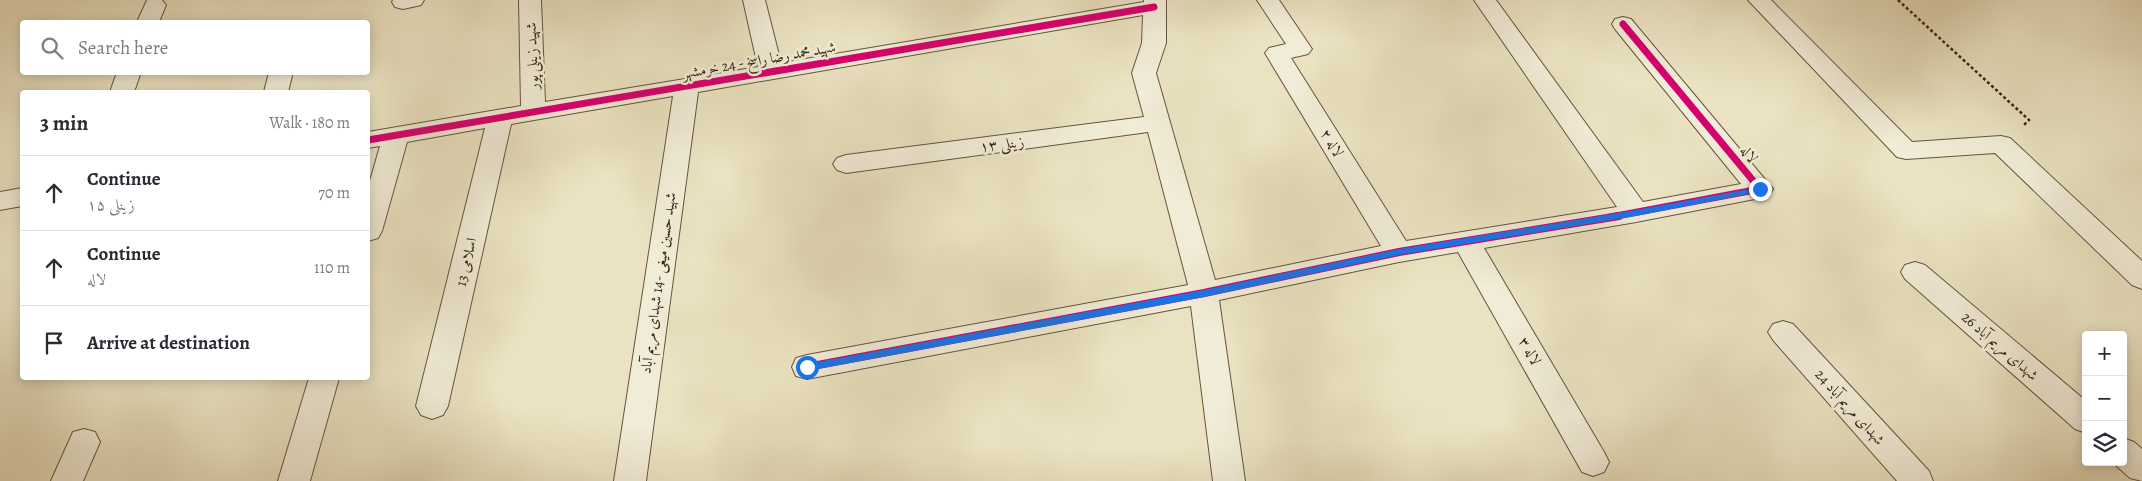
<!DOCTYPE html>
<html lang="en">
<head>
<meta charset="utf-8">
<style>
	body { margin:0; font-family:Alegreya,Amiri,serif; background:#f2f2f3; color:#2b2b33 }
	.controls { position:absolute; right:15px; bottom:15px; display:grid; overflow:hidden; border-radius:5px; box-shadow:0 2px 12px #0003 }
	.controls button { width:45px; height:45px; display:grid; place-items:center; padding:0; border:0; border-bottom:1px solid #e1e1e2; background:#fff; color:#2b2b33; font:25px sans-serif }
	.stop { position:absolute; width:15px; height:15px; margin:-11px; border:4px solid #1a73e8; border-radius:50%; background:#fff }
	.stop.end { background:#1a73e8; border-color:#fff; box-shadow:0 1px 5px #0008 }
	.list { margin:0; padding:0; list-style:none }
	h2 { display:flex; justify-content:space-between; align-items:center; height:65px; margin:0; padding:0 20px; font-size:21px }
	h2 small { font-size:16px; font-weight:400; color:#7c7c81 }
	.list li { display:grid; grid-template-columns:32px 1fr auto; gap:15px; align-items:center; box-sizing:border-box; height:75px; padding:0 20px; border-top:1px solid #e1e1e2 }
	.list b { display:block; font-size:19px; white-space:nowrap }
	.list p { margin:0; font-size:16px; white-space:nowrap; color:#7c7c81 }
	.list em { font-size:16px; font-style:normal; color:#7c7c81 }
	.icon { flex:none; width:28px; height:28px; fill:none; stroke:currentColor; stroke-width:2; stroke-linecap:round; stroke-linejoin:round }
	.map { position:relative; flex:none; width:2142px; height:481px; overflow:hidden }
	.search { position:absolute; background:#fff; box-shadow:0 2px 12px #0003; left:20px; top:20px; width:350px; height:55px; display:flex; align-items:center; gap:12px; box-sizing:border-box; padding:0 18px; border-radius:5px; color:#7c7c81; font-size:19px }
	.panel { position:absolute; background:#fff; box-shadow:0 2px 12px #0003; left:20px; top:90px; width:350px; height:290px; border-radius:5px }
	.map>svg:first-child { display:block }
</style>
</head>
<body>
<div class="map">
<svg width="2142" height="481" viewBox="0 0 2142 481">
	<rect width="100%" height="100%" fill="#eae2c1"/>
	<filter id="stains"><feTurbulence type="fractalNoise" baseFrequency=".004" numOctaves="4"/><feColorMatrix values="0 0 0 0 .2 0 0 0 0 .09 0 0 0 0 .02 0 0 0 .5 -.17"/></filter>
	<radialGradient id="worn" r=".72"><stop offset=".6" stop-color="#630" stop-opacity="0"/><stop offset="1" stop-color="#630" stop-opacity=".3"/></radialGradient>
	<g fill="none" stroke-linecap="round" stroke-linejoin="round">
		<!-- street casing -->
		<g stroke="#65553c" stroke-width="2">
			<path id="street" d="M147 0H162L166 5 159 22H137Z
				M393 0H424L421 5 403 9 395 7 392 2Z
				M519 0H541L545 102 758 67 743 0H765L781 63 1144 2V0H1166V43L1156 73 1215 280 1381 246 1265 53 1269 48 1286 44 1257 0H1279L1312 49 1308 54 1291 58 1406 241 1617 207 1474 0H1496L1643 202 1741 184 1615 29 1612 24 1615 19 1623 17 1631 19 1773 189 1769 195 1760 198 1636 222 1484 248 1604 452 1609 462 1604 472 1593 476 1582 472 1458 252 1399 262 1219 300 1245 481H1213L1191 306 807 379 796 376 792 367 796 358 807 355 1188 285 1148 132 846 173 837 170 833 164 837 158 846 155 1144 117 1132 73 1142 43 1143 15 698 92 646 481H614L673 96 511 124 448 406 443 415 432 419 421 415 416 406 485 128 407 142 382 231 378 238 368 241V188L380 146 368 148V132L521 106Z
				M1748 0H1771L1912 142 2001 136 2010 138 2142 261V289L2132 285 1995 153 1906 159 1897 157Z
				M117 72H141L134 92H110Z
				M269 72H293L288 92H264Z
				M22 188V206L0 210V192Z
				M1915 262 1925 265 2086 401V433L2075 429 1905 279 1901 272 1905 265Z
				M1783 321 1793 324 1929 471 1933 481H1897L1773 340 1768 332 1773 324Z
				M309 378H339L310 481H278Z
				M84 429 95 432 100 442 83 481H51L73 432Z
				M2123 438 2134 442 2142 449V481L2130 478 2112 462H2123Z"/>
		</g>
		<!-- path -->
		<path stroke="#39260f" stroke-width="2.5" stroke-dasharray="3 2.5" stroke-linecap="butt" d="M1898 0 2029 120 2023 126"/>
		<!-- street -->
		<use href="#street" fill="#f1ecd7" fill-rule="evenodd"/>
		<!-- cycleway-far1 casing -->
		<g stroke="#f1ecd7" stroke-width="9">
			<path id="cycleway-far1" d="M368 140 1154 7
				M1611 217 1760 189 1623 24"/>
		</g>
		<!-- cycleway casing -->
		<g stroke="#f1ecd7" stroke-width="11">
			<path id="cycleway" d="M807 367 1204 293 1399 252 1619 216"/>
		</g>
		<!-- cycleway-far1 -->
		<use href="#cycleway-far1" stroke="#d6006c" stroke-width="7"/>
		<!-- cycleway -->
		<use href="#cycleway" stroke="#d6006c" stroke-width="8"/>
	</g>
	<!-- route -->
	<path fill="#1a73e8" d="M1760 187H1763V191L1636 216 1399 255 1204 297 807 371 803 367 807 364 1204 290 1399 249 1636 210Z"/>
	<g text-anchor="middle" stroke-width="5" stroke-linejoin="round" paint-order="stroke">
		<!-- street labels -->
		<g font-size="15" fill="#39260f" stroke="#f1ecd7">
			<text transform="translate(532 56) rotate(-92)" y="5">شهید زینلی پور</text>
			<text transform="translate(759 60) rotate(-10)" y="5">شهید محمد رضا راسخ - 24 خرمشهر</text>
			<text transform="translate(1332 143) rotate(58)" y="5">لاله ۲</text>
			<text transform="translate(1002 144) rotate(-7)" y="5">زینلی ۱۳</text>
			<text transform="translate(1749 154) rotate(50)" y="5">لاله</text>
			<text transform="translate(466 262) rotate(-77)" y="5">اسلامی 13</text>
			<text transform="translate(658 283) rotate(-82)" y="5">شهید حسین میغی -14 شهدای مریم آباد</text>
			<text transform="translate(2000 346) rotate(41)" y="5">26 شهدای مریم آباد</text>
			<text transform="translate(1530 351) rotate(60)" y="5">لاله ۳</text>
			<text transform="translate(1850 407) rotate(48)" y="5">24 شهدای مریم آباد</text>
		</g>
	</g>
	<rect width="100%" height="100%" filter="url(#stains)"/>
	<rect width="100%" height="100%" fill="url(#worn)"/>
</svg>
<div class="controls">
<button>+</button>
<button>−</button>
<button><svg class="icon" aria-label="layers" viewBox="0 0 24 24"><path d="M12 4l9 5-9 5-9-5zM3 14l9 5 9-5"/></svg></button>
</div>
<div class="stop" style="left:807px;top:367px"></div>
<div class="stop end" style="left:1760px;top:189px"></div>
<div class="search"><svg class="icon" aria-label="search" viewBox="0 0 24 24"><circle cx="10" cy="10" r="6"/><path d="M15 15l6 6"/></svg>Search here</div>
<section class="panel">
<h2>3 min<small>Walk · 180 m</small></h2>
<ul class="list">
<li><svg class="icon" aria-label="ahead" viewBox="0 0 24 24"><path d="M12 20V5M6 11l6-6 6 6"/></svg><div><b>Continue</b><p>زینلی ۱۵</p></div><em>70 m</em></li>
<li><svg class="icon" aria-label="ahead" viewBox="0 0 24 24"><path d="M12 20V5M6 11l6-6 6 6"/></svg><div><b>Continue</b><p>لاله</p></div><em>110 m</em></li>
<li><svg class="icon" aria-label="arrive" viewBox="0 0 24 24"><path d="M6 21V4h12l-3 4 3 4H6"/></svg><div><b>Arrive at destination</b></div></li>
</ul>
</section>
</div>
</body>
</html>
